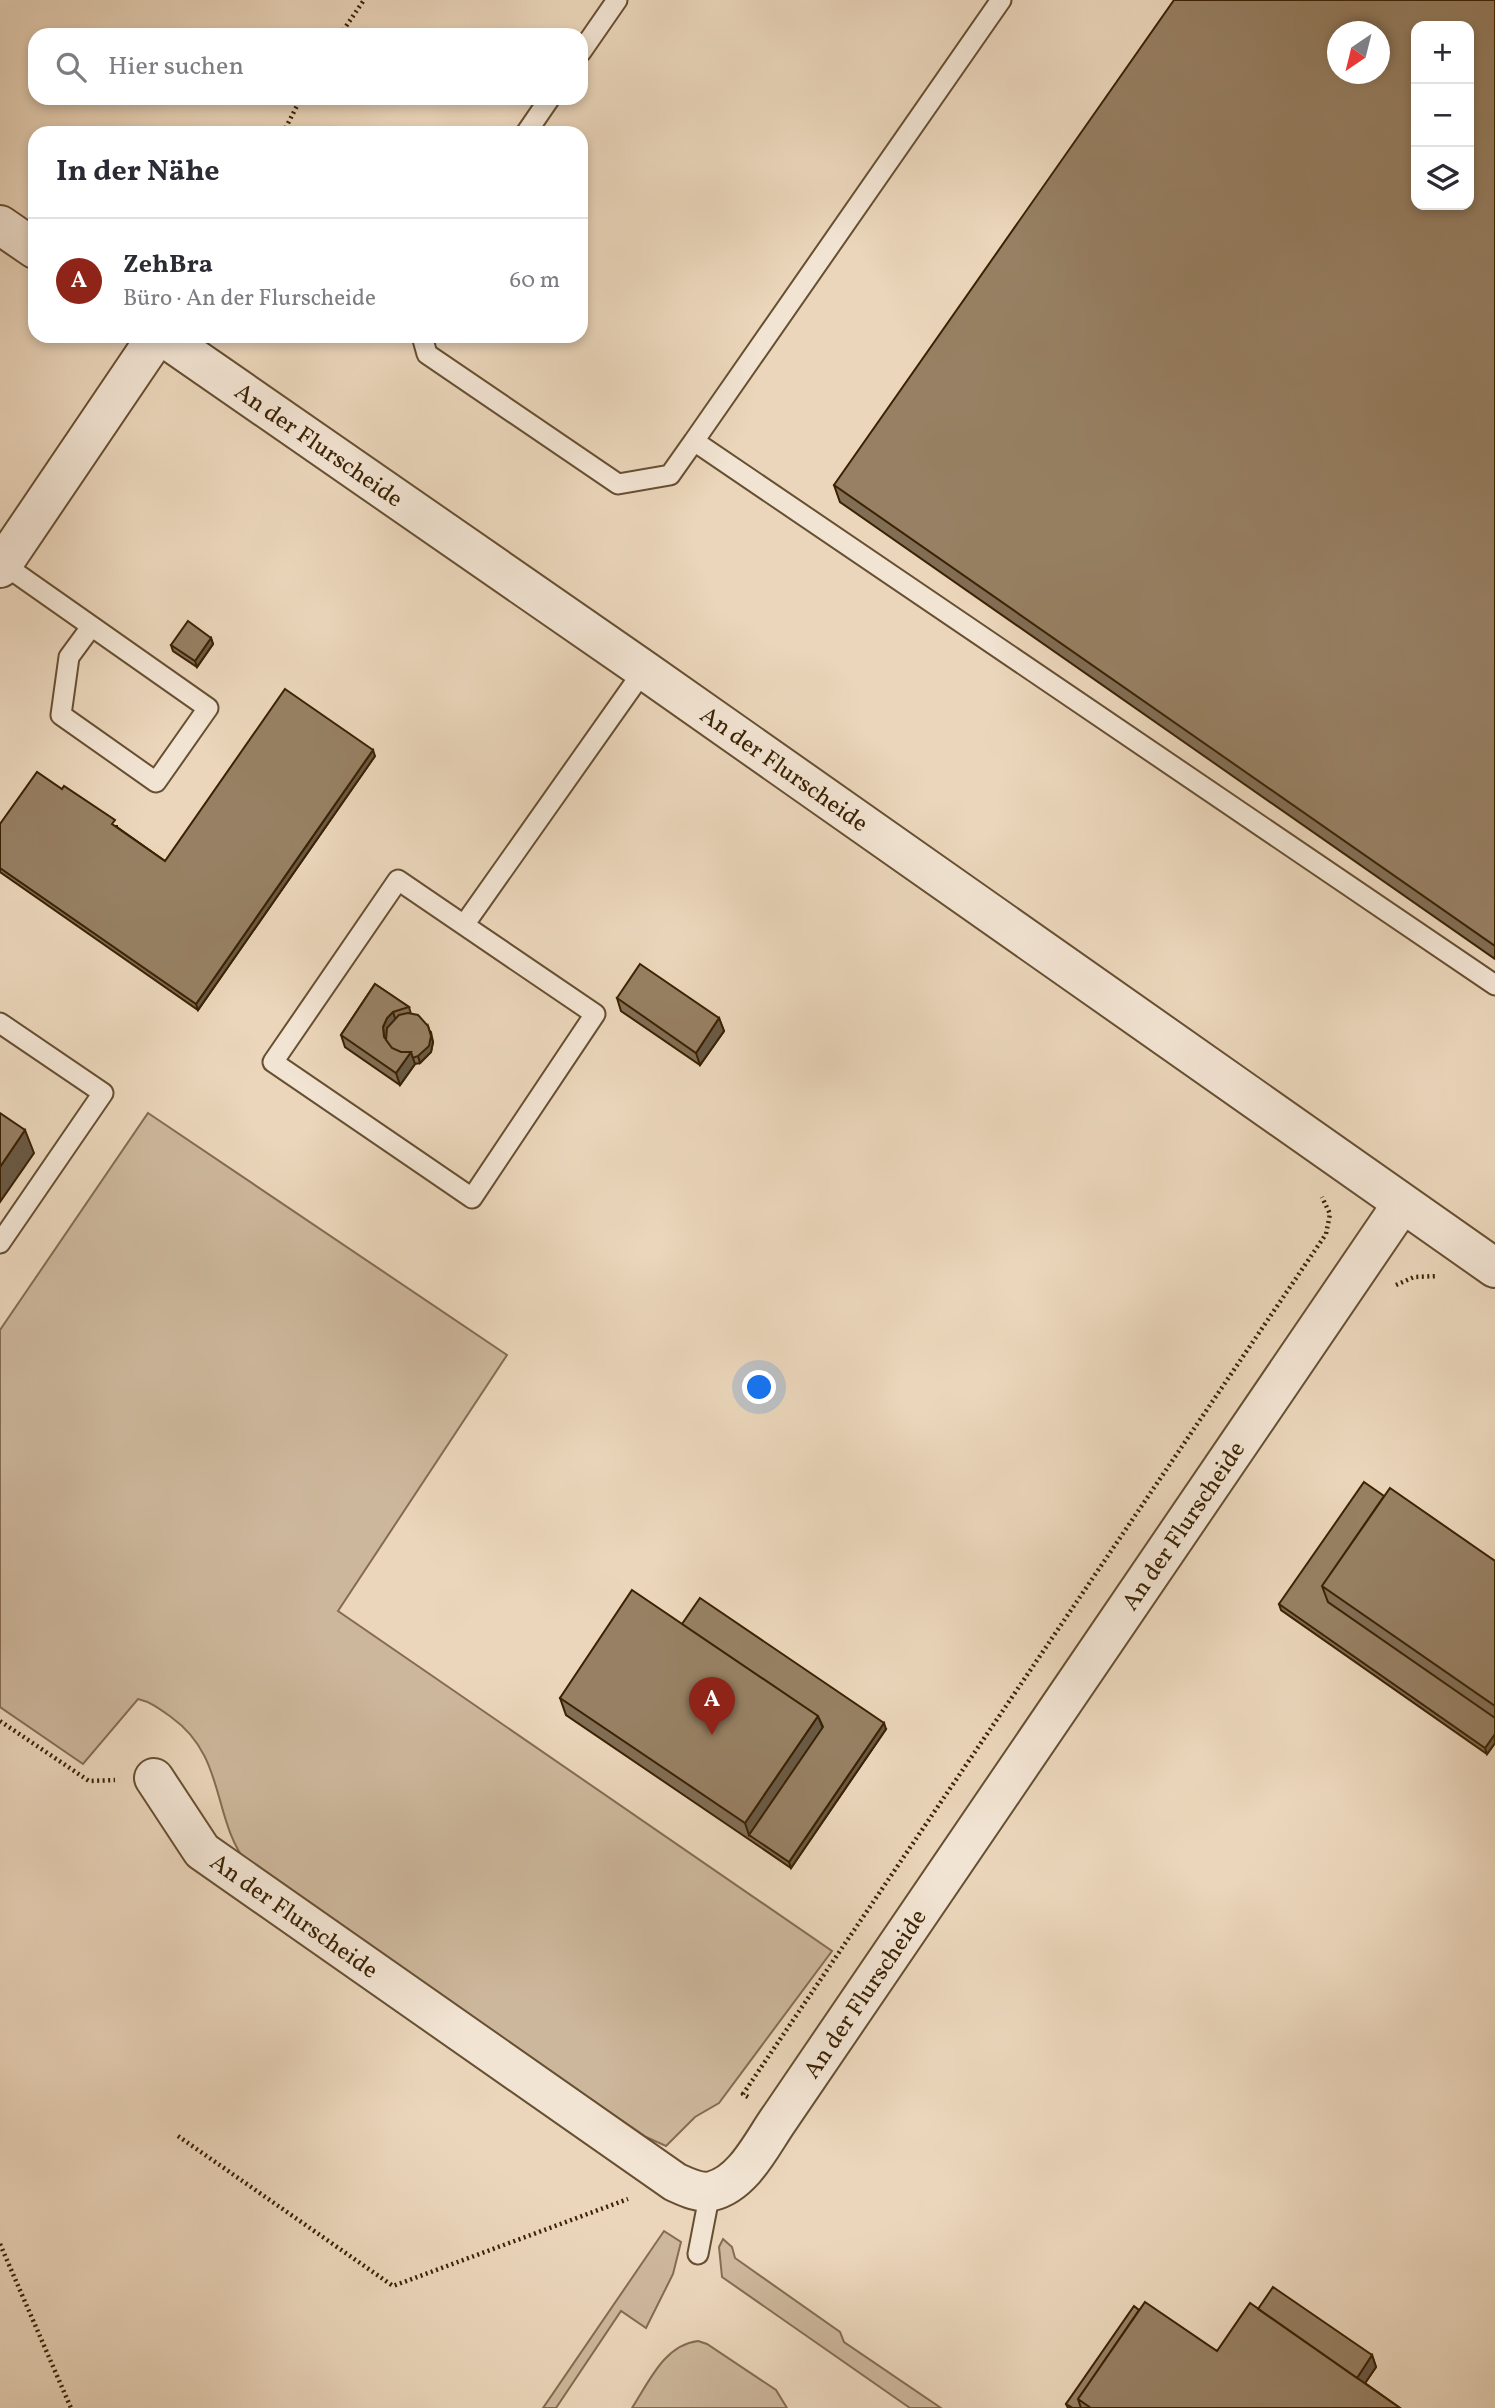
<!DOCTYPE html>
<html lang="de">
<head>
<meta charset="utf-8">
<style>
	body { margin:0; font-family:Vollkorn,serif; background:#f2f2f3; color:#2b2b33 }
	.controls { position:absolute; right:21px; top:21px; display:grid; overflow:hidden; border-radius:14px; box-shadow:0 4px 10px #0003 }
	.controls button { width:63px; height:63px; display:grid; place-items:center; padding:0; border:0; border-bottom:2px solid #e1e1e2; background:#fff; color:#2b2b33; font:35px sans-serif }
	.compass { position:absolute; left:1327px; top:21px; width:63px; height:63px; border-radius:50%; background:#fff; box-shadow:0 4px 10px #0003; rotate:215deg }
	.you { position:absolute; left:760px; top:1388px; width:24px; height:24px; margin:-18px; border:5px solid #fff; border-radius:50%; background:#1a73e8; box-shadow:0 0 0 10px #1a73e833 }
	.badge { display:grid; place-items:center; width:46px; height:46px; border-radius:50%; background:#8f2418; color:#fff; font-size:23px; font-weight:700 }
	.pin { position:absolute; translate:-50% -58px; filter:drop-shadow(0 2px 4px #0008) }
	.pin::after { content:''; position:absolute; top:37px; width:24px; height:21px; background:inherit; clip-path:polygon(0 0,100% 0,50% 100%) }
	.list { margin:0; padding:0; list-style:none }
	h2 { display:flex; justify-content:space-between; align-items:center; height:91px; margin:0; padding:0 28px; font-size:30px }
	h2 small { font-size:23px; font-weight:400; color:#7c7c81 }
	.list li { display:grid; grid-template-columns:46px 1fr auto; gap:21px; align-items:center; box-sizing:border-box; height:126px; padding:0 28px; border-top:2px solid #e1e1e2 }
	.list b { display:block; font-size:26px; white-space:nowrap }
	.list p { margin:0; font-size:23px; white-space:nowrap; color:#7c7c81 }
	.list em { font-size:23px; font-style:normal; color:#7c7c81 }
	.icon { flex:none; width:38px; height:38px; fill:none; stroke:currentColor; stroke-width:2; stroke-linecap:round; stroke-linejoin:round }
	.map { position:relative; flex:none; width:1495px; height:2408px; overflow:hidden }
	.search { position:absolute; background:#fff; box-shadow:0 4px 10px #0003; left:28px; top:28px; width:560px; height:77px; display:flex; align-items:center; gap:18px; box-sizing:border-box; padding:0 24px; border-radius:21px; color:#7c7c81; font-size:26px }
	.panel { position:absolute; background:#fff; box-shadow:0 4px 10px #0003; left:28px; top:126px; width:560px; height:217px; border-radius:21px }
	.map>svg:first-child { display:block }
</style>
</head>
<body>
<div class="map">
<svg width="1495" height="2408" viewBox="0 0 1495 2408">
	<rect width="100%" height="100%" fill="#ebd6bb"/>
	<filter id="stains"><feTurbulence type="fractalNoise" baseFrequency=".00286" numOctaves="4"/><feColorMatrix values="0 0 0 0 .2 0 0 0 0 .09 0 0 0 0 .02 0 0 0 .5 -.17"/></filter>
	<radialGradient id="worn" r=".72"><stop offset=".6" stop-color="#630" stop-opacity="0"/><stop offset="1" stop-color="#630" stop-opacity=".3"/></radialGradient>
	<!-- green -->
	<path fill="#cdb79c" stroke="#846c50" stroke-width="2" d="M148 1113 507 1355 338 1611 832 1951 719 2103 695 2117 666 2146 646 2137 248 1865C211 1818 227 1757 171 1717 160 1709 151 1702 138 1699L83 1764 0 1707V1330Z
		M664 2231 681 2242 673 2274 646 2328 621 2311 556 2408H543Z
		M723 2239 732 2247 735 2258 840 2332 844 2342 941 2408H910L722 2277 719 2247Z
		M698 2341 707 2344 776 2390 787 2408H632C649 2382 664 2345 698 2341Z"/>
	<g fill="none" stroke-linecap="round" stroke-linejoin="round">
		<!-- lane casing -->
		<g stroke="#674f31" stroke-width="23">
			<path id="lane" d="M581 52 617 0
				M526 133 550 98
				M422 336 427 354 618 484 670 475 694 441 1495 985
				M694 441 1001 0
				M3 564 208 708 156 782 61 715 69 657 91 627
				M464 925 595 1014 472 1198 273 1062 398 880 464 925 644 670
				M0 1023 103 1093 0 1243
				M698 2254 710 2192"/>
		</g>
		<!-- street casing -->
		<g stroke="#674f31" stroke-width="42">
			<g id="street">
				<path d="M0 225 35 249"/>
				<path id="s1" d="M162 336 644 670 1495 1268"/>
				<path d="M0 568 157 336"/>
				<path id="s2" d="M154 1778 202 1851 675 2182C686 2187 700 2194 712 2191 744 2183 762 2143 779 2119L1402 1204"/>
			</g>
		</g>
		<!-- path -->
		<path stroke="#3b2203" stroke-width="4.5" stroke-dasharray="2 3.5" stroke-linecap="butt" d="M340 35 364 0
			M283 133 301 98
			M1396 1285 1414 1277 1438 1276
			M0 1721 89 1781 115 1780
			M748 2097 743 2094 1326 1234 1330 1214 1322 1197
			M178 2136 393 2286 628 2199
			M0 2244 71 2408"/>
		<!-- lane -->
		<use href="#lane" stroke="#f2e4d3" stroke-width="19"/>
		<!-- street -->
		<use href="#street" stroke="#f2e4d3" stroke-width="38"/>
	</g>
	<!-- wall -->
	<path fill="#826e55" stroke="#3b2203" stroke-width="2" d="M1495 0V959L840 502 834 485Z
		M211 638 213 644 197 667 173 651 171 645Z
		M375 756 198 1010 0 872V824L117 826V827L165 861Z
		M375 984 409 1007 411 1014 431 1032 433 1042 431 1052 420 1063 415 1064 400 1085 345 1047 341 1035Z
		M617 998 719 1018 724 1031 700 1065 621 1011Z
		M1384 1496 1495 1561V1743L1487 1754 1281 1610 1279 1604Z
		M682 1624 886 1729 791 1868 566 1715 560 1698Z
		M1258 2309 1372 2355 1376 2367 1365 2383 1400 2408H1068L1066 2404 1139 2310 1217 2351Z"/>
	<!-- shaded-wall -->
	<path fill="#6a5a45" stroke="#3b2203" stroke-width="2" d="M211 638 213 644 197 667 195 661Z
		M373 750 375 756 198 1010 196 1004Z
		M393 1012 397 1024 388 1045 384 1037 383 1027 387 1018Z
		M719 1018 724 1031 700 1065 696 1053Z
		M428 1026 433 1042 431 1052 420 1063 418 1056Z
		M411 1052 415 1064 400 1085 396 1073Z
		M25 1130 34 1153 0 1202V1167Z
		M818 1716 825 1733 749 1835 745 1823Z
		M884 1723 886 1729 791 1868 789 1862Z
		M1495 1734V1743L1487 1754 1485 1748Z
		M1372 2355 1376 2367 1357 2395 1353 2383Z"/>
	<!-- building -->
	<path fill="#978063" stroke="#3b2203" stroke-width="2" fill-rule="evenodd" d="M1174 0H1495V946L834 485ZM1416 26H1469V205H1416ZM1338 32H1380V74H1338Z
		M188 621 211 638 195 661 171 645Z
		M285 689 373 750 196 1004 0 868V824L37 772 62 789 64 786 115 820 112 824 165 861Z
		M640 964 719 1018 696 1053 617 998Z
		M375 984 409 1007 393 1012 387 1018 383 1027 384 1037 392 1048 401 1052H411L396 1073 341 1035Z
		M408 1013 418 1015 428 1026 431 1036 429 1046 418 1056 413 1058 411 1052H401L392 1048 386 1040 387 1028 399 1015Z
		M0 1113 25 1130 0 1167Z
		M1364 1482 1384 1496 1322 1586 1328 1602 1495 1718V1734L1485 1748 1279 1604Z
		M1390 1488 1495 1561V1706L1322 1586Z
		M632 1590 818 1716 745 1823 560 1698Z
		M700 1598 884 1723 789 1862 749 1835 823 1727 818 1716 682 1624Z
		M1273 2287 1372 2355 1357 2378 1258 2309Z
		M1145 2302 1217 2351 1250 2303 1400 2408H1091L1078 2399Z
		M1134 2306 1139 2310 1078 2399 1081 2408H1073L1066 2404Z"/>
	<g text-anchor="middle" stroke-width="5" stroke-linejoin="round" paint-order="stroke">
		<!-- street labels -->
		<g font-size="24" fill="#3b2203" stroke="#f2e4d3">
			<text dy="8" stroke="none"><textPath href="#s1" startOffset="191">An der Flurscheide</textPath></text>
			<text dy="8" stroke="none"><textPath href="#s1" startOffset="758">An der Flurscheide</textPath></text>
			<text dy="8" stroke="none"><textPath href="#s2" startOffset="1522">An der Flurscheide</textPath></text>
			<text dy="8" stroke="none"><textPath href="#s2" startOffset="200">An der Flurscheide</textPath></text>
			<text dy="8" stroke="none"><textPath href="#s2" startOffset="956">An der Flurscheide</textPath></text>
		</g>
	</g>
	<rect width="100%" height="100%" filter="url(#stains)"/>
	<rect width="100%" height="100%" fill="url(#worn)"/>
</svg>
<div class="controls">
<button>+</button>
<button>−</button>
<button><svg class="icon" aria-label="layers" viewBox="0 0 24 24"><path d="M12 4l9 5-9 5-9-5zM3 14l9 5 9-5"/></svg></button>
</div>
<svg class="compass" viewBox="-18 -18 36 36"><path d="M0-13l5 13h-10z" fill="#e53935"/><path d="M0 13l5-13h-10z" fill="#7c7c81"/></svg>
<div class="you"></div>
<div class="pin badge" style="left:712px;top:1735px">A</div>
<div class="search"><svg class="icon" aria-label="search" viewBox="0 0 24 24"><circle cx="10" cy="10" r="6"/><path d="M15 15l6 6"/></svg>Hier suchen</div>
<section class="panel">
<h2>In der Nähe<small></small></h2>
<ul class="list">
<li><span class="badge">A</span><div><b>ZehBra</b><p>Büro · An der Flurscheide</p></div><em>60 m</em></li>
</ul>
</section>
</div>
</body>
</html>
